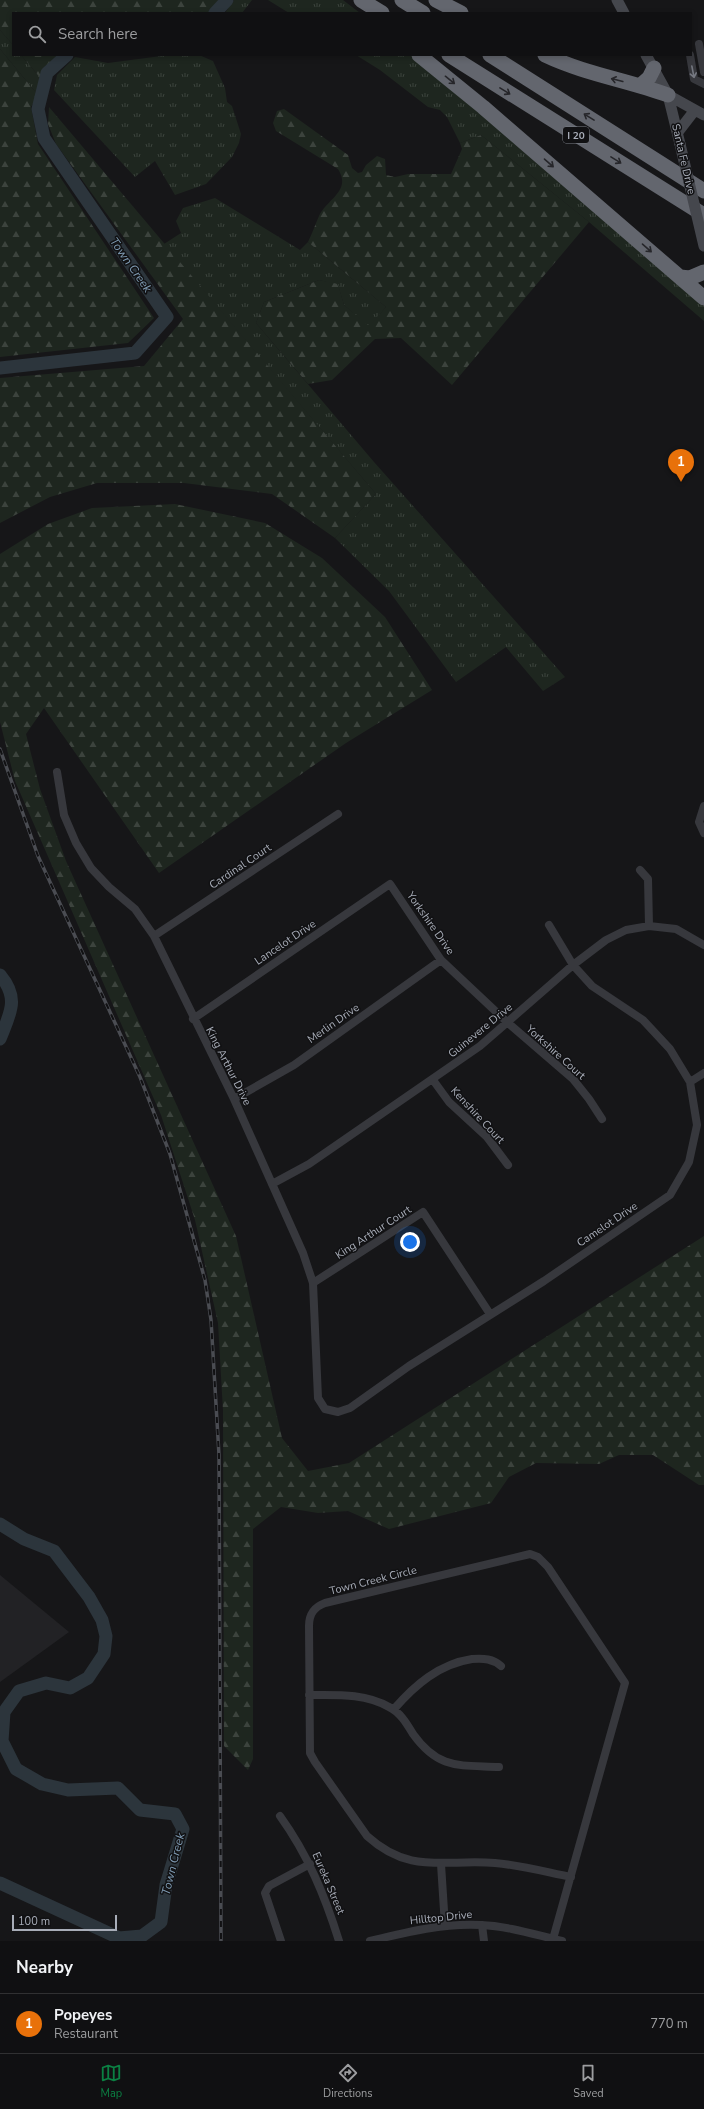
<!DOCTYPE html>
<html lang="en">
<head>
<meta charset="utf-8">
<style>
	body { margin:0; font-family:"Nunito Sans",sans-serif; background:#19191b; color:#f1f3f6 }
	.scale { position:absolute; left:12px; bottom:10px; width:105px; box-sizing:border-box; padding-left:4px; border:2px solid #a8adb8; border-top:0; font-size:11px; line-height:14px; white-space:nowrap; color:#a8adb8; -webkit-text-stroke:3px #111113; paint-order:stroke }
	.you { position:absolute; left:410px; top:1242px; width:14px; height:14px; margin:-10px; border:3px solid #fff; border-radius:50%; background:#1a73e8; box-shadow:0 0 0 6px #1a73e833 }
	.badge { display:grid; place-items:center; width:26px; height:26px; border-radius:50%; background:#0b8043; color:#fff; font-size:13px; font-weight:700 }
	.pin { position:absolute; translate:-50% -33px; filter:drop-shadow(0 1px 2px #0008) }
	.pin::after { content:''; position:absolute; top:21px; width:14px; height:12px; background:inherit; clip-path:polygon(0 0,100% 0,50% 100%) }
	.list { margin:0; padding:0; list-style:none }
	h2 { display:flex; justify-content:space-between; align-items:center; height:52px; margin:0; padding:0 16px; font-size:17px }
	h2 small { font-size:13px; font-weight:400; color:#9c9d9f }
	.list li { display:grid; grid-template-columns:26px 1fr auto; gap:12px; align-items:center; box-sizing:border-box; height:60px; padding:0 16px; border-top:1px solid #303032 }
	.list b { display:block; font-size:15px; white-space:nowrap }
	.list p { margin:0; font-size:13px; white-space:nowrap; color:#9c9d9f }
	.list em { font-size:13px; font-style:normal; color:#9c9d9f }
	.icon { flex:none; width:22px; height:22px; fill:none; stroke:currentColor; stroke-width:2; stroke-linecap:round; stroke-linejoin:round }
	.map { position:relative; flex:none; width:704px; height:1941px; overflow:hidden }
	.search { position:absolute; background:#101012; box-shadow:0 2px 6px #0003; left:12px; right:12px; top:12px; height:44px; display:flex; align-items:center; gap:10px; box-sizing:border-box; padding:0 14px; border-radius:0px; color:#9c9d9f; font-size:15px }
	.sheet { height:112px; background:#101012 }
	nav { display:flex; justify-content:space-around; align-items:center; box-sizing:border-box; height:56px; border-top:1px solid #303032; background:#101012; font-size:11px; color:#9c9d9f }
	nav a { display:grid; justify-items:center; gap:2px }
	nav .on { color:#0b8043 }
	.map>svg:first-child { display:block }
</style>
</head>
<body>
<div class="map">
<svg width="704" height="1941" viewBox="0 0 704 1941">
	<defs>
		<pattern id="grass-tufts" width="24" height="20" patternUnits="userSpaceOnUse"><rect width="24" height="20" fill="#1e261f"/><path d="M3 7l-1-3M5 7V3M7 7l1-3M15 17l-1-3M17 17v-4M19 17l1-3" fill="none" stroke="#3c433d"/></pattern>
		<pattern id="forest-firs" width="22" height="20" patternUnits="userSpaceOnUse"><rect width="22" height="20" fill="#1e261f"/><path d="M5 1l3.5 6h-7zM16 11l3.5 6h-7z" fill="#3c433d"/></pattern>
	</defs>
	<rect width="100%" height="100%" fill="#161618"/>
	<!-- built -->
	<path fill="#222225" d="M0 1575 69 1632 0 1682Z"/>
	<!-- grass -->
	<path fill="url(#grass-tufts)" d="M234 0H252L242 13H225Z
		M268 0H343L360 13H289Z
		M0 30 13 45V55H21L42 80 38 95 0 49Z
		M169 55H199L213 61 225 88 227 102 232 106 241 134 239 143 232 157 206 184 175 195 155 161 135 177 54 90 57 75 75 57 108 63Z
		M356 55H412L700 301 704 306V321L589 222 481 135 460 143 447 117 440 110 428 107 380 70Z
		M215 198 300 250 308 242 386 307 369 327 344 305 338 285 319 280 264 302 256 323 374 462 565 677 543 691 506 647 456 682 389 591 335 538 376 494 164 244 181 233 176 221 183 208Z"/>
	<!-- forest -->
	<path fill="url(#forest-firs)" d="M0 0H222L219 5 209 13H13V45L0 30Z
		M0 49 38 95 31 107 38 144 154 318 128 343 0 357Z
		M21 55H60L44 71 42 80Z
		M49 107 376 494 335 538 272 494 184 483H97L50 497 0 523V378L144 366 183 319 56 144 48 124Z
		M284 109 348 155 352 168 358 173 362 172 366 165 377 156 385 159 386 175 395 177 408 174H451L462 149 460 143 481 135 589 222 452 385 401 338 375 339 332 380 308 384 256 323 264 302 319 280 338 284 344 305 369 326 386 307 308 242C312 234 315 225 319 216 327 199 352 191 338 169L276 131 273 123 277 111Z
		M175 504 265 523 322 558 385 617 432 690 346 743 159 873 44 708 26 734 40 789 66 861 236 1236 282 1438 308 1471 349 1463 704 1236V1485H699L653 1455H619L599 1464 536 1463 509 1477 491 1503 389 1529 348 1511 318 1513 281 1507 253 1529V1759L248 1770 224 1746 223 1411 218 1323 195 1220 161 1115 15 781 0 722V554L48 524 92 508Z"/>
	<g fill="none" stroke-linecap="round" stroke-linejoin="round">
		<!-- river -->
		<path stroke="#2c353c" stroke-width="13" d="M215 13 227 0
			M0 368 135 353 167 317 44 138 38 109 47 73 67 55
			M0 975C20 999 10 1013 0 1039
			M0 1524 24 1539 54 1551 89 1597 102 1620 106 1636 104 1654 88 1678 70 1688 46 1683 19 1691 4 1712 2 1741 16 1769 42 1784 68 1790 118 1788 140 1810 175 1814 183 1829 166 1885 161 1922 142 1936 119 1938 0 1883"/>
		<!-- street -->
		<path stroke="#37383d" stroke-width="8" d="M699 44 704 72
			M690 55 694 79 704 84
			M57 772 64 815 76 843 91 868 109 887 135 909 154 936 234 1099 303 1253 313 1283 318 1398 325 1409 338 1412 350 1408 409 1366 544 1281 670 1195 689 1162 697 1125 690 1082 670 1049 643 1020 592 986 573 965 549 925
			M704 806 699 822 704 833
			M640 870 648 879 649 926
			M154 936 338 814
			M193 1019 390 884 441 960 507 1022 573 1079 589 1099 602 1119
			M433 1080 449 1102 487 1137 508 1165
			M690 1082 704 1073
			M234 1099 294 1065 441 960
			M272 1184 309 1164 480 1046 573 965 606 940 626 930 649 926 676 929 704 945
			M313 1283 423 1212 490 1314
			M309 1695C336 1695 365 1693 389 1707 400 1712 407 1724 413 1734 439 1770 459 1765 499 1767
			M394 1709C415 1685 439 1664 472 1659 484 1658 493 1659 501 1666
			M280 1816C308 1855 325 1896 339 1941
			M441 1864 445 1926
			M482 1925 484 1941
			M553 1939 625 1683 548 1567 538 1557 530 1554 325 1603C314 1607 309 1614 309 1626L310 1753 315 1762 367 1836C410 1875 444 1859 495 1863 520 1865 546 1872 571 1877
			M281 1941 265 1893 269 1886 310 1864
			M370 1941C407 1932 443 1923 481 1925 508 1926 536 1935 562 1941"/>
		<!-- secondary -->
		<path stroke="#45474d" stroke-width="11" d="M617 0 624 13
			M646 55 668 95 680 144
			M668 95 704 115
			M678 132 695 110"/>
		<!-- highway -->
		<path stroke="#63666e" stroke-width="15" d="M361 0 382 13
			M402 0 423 13
			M436 0 461 13
			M419 55 483 107 704 298
			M449 55 704 215
			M490 55 704 191
			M545 55C585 74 627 80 668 95
			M641 85 649 78 654 68
			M680 277 690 278 704 272"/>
		<!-- rail casing -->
		<g stroke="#4a4c52" stroke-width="3.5">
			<path id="rail" d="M0 749 38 856 140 1077 170 1154 205 1280 211 1320 219 1455 221 1941"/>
		</g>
		<!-- rail -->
		<use href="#rail" stroke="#111113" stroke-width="2" stroke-dasharray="6" stroke-linecap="butt"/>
		<!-- secondary-bridge -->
		<path stroke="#45474d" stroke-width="11" d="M680 144 704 246"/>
	</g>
	<!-- one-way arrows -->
	<defs><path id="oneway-shaft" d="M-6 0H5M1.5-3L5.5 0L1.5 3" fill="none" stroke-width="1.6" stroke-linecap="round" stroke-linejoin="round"/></defs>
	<use stroke="#757881" href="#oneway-shaft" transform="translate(693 72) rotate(79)"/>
	<g stroke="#26262a">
		<use href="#oneway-shaft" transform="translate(450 80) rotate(39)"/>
		<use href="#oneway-shaft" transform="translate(617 80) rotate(-166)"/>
		<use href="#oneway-shaft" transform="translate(505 91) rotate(32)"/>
		<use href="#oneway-shaft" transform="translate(589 117) rotate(-148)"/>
		<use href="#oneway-shaft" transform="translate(616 160) rotate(32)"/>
		<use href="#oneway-shaft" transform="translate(549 163) rotate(41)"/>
		<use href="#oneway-shaft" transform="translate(647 248) rotate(41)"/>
	</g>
	<g text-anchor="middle" stroke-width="3" stroke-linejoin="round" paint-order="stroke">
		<!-- shield labels -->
		<rect fill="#111113" stroke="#7b7e86" stroke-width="1" x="563" y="127" width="26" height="16" rx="3"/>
		<g font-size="10" font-weight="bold" fill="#a8adb8">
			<text x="576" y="139">I 20</text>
		</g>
		<!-- street labels -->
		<g font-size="11" fill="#a8adb8" stroke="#111113">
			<text transform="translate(684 159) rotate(77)" y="4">Santa Fe Drive</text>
			<text transform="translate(240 866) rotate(-34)" y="4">Cardinal Court</text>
			<text transform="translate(431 923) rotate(55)" y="4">Yorkshire Drive</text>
			<text transform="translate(285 942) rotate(-34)" y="4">Lancelot Drive</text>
			<text transform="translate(333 1023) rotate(-35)" y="4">Merlin Drive</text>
			<text transform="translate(480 1030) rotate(-39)" y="4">Guinevere Drive</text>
			<text transform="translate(556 1052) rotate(42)" y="4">Yorkshire Court</text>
			<text transform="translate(229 1066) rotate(63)" y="4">King Arthur Drive</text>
			<text transform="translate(478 1115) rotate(47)" y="4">Kenshire Court</text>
			<text transform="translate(607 1224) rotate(-34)" y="4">Camelot Drive</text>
			<text transform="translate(373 1232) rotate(-33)" y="4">King Arthur Court</text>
			<text transform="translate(373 1580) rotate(-14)" y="4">Town Creek Circle</text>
			<text transform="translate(329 1883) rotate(67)" y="4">Eureka Street</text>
			<text transform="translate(441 1917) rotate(-6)" y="4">Hilltop Drive</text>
		</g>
		<!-- water labels -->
		<g font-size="12" font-style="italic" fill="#7f9bb3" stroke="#111113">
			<text transform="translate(131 265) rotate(55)" y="4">Town Creek</text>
			<text transform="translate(173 1864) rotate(-76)" y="4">Town Creek</text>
		</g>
	</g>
</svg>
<div class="scale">100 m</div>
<div class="you"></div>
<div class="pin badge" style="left:681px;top:482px;background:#e8710a">1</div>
<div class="search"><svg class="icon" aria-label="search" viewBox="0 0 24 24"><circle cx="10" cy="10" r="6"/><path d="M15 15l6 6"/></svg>Search here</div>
</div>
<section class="sheet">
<h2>Nearby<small></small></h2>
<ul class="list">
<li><span class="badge" style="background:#e8710a">1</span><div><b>Popeyes</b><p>Restaurant</p></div><em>770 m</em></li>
</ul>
</section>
<nav>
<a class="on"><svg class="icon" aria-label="map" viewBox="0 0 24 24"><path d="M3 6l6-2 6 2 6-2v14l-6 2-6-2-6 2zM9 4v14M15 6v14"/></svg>Map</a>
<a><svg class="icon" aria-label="directions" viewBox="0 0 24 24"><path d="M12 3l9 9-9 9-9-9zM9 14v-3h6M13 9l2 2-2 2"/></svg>Directions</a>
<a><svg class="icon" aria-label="saved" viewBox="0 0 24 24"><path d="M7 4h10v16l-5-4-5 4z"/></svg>Saved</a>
</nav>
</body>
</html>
